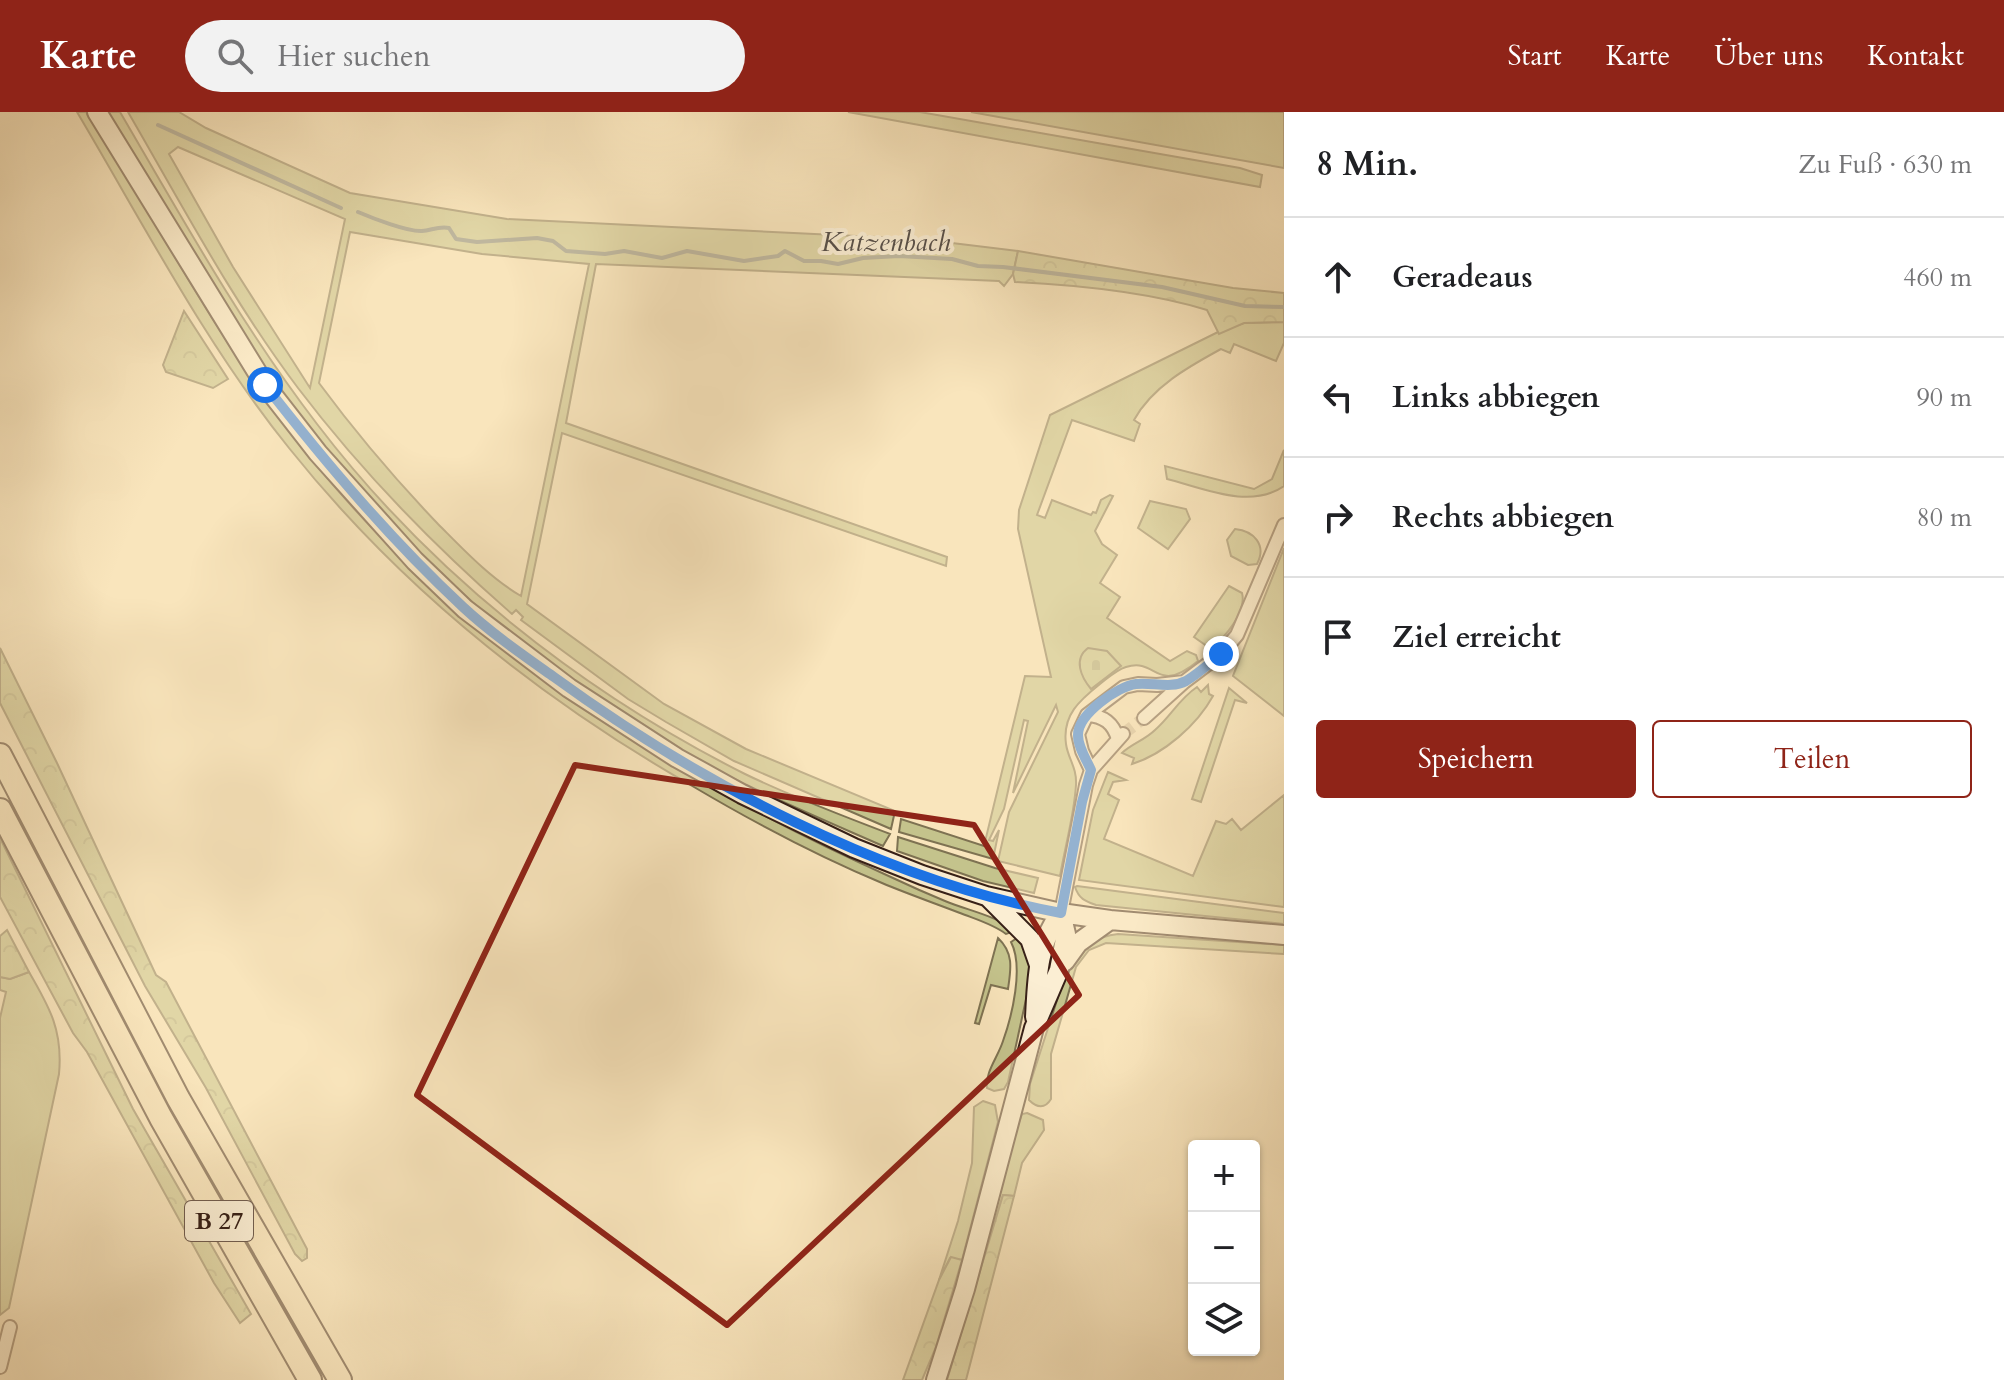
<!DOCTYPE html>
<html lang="de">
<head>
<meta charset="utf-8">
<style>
	body { margin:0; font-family:Cardo,serif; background:#f2f2f2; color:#202124 }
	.controls { position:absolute; right:24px; bottom:24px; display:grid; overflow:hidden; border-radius:8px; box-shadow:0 2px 6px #0004 }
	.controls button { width:72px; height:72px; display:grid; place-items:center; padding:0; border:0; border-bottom:2px solid #e0e0e0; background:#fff; color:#202124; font:40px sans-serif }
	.stop { position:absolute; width:24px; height:24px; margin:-18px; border:6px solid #1a73e8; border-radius:50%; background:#fff }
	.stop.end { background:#1a73e8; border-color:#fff; box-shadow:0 2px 8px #0008 }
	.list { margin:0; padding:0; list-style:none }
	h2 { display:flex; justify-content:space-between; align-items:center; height:104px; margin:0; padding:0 32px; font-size:34px }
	h2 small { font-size:26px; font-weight:400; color:#757577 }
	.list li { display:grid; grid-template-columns:52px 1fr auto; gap:24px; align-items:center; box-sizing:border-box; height:120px; padding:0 32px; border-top:2px solid #e0e0e0 }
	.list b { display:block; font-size:30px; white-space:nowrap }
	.list em { font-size:26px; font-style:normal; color:#757577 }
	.actions { display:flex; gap:16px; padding:24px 32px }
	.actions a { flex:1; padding:18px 0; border:2px solid #8f2418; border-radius:8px; text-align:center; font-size:28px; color:#8f2418 }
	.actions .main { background:#8f2418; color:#fff }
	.icon { flex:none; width:44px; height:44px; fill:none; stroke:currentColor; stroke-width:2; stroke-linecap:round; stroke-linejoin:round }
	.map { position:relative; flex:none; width:1284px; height:1268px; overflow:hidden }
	header { display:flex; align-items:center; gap:48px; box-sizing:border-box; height:112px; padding:0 40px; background:#8f2418; color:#fff }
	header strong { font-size:38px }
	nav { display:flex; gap:44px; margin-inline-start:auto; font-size:28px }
	.search { width:560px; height:72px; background:#f2f2f2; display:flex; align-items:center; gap:20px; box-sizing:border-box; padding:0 28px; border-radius:44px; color:#757577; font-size:30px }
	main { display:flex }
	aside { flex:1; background:#fff }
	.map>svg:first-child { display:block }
</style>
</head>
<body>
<header>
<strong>Karte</strong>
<div class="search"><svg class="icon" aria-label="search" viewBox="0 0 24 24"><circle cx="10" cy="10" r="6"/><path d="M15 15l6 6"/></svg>Hier suchen</div>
<nav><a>Start</a><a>Karte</a><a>Über uns</a><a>Kontakt</a></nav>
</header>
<main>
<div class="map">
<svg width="1284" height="1268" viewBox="0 0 1284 1268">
	<defs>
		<pattern id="forest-crowns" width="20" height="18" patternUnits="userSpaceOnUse" patternTransform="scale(2)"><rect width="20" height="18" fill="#c4c38c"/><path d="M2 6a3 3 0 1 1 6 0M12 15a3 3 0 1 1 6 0" fill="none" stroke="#a9a778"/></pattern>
		<pattern id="cemetery-stones" width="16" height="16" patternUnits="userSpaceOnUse" patternTransform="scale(2)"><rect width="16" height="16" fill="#c4c38c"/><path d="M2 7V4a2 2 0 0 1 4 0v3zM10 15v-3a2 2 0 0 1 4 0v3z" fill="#a9a778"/></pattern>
	</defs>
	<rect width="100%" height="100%" fill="#f9e5bc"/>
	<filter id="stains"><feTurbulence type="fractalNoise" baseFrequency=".0025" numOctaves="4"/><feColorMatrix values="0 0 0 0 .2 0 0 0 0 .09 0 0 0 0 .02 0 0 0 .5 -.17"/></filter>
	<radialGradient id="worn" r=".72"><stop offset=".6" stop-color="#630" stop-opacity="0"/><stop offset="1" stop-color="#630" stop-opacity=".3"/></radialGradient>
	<!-- grass -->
	<path fill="#c4c38c" stroke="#7e7252" stroke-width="2" fill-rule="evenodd" d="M77 0H86C150 98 204 202 273 297 376 439 511 555 660 645 736 691 813 730 893 766 910 774 928 782 945 789 969 799 995 803 1015 819L1006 822C993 812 975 807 960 801 934 791 908 782 882 771 817 744 755 711 694 675 540 587 400 475 289 336 206 233 144 113 77 0Z
		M107 0H120C182 106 242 214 317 312 429 459 580 579 745 662 792 685 841 703 890 722L883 734C808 701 731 669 660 627 515 541 386 423 286 287 219 197 165 97 107 0Z
		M128 0H179L206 16 350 81 507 107 919 127 1018 139 1013 162 1004 174 999 169 596 152 566 311 947 445 946 454 562 321 527 492 664 592 746 637 895 699 891 717 734 649 666 610 628 587 521 508 523 505 516 498 512 502C433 433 361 359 298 276 233 190 182 93 128 0ZM178 35 345 107 310 276 233 155 169 42ZM350 120 482 142 589 152 521 484C490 466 463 437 438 412 395 367 356 321 319 271Z
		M848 0H920L1240 56 1262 63 1260 75Z
		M971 0H1284V56Z
		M1284 210V231L1276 249 1234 232 1230 241 1221 237C1188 255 1152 275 1134 308L1140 312 1134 329 1072 308 1037 403 1045 406 1052 388 1091 403 1093 400 1096 401 1101 388 1110 383 1113 384 1095 419 1102 432 1117 443 1100 471 1120 485 1107 506 1170 549 1187 539 1196 543 1198 549C1155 584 1158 545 1126 555 1116 558 1108 566 1100 572 1080 588 1062 603 1066 632 1068 647 1077 655 1076 673 1074 704 1065 734 1060 764L998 749 1009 700 1058 600 1056 593 1013 681 1028 609 1024 608 1004 697 989 728 993 729 999 718 993 747 899 720 901 707 984 734 1025 564 1051 565 1018 417 1019 398 1050 303 1218 220 1244 211Z
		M1284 338V374C1250 398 1203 376 1167 367L1165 354 1254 377 1272 367Z
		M1150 389 1186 397 1190 407 1168 437 1138 416Z
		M1235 417C1254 419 1267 433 1257 452L1248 453 1231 444 1227 428Z
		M1284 436V604L1233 564Z
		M1229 474 1242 481C1247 500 1225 525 1211 537L1194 525Z
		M1208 573 1209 582 1213 584C1197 613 1164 642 1132 652L1134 646 1122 641C1131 632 1145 628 1155 618 1171 604 1179 587 1197 575L1201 580Z
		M1229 576 1247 591 1235 588 1201 690 1192 687Z
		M1108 660 1126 668 1113 670 1108 682 1119 688 1104 727 1193 764 1216 709 1226 712 1232 707 1241 718 1284 683V795L1079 768 1093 698Z
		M898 725 995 756 1038 766 1034 781 983 769 897 739Z
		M1077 774 1284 801V812L1096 793C1085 789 1079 787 1075 775Z
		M1118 822 1284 833V842L1106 831 1089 838 1076 855 1051 942V987C1045 997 1037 996 1029 988L1030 972 1067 857C1077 837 1097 824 1118 822Z
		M1020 824 1030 854V869L1008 970 1004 977 994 979 987 976C985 960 998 945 1003 929 1012 904 1024 855 1011 830Z
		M998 826C1014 841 1011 857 1008 877L991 873 979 912 975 911Z
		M29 860C50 896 63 919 59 962L9 1196 0 1203V906L6 880 0 878V865L10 867Z
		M983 989 995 993 998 1010 962 1148 950 1146 939 1168 958 1109 972 1051 974 995Z
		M1027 1001 1043 1008 1044 1018 1022 1051 1014 1084 1003 1083 970 1194 1010 1035 1022 1002Z"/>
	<!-- forest -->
	<path fill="url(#forest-crowns)" stroke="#7e7252" stroke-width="2" d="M1018 139 1233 176 1284 181V210L1244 211 1219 222 1207 198C1148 180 1077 173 1015 170L1013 162Z
		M184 199 228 267 213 276 166 260 163 253Z
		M0 536 57 651 156 863 166 870 307 1137V1146L302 1149 295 1142 206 976 145 874 0 591Z
		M0 726 133 997 251 1202 240 1211 214 1171 87 940 73 921 0 785Z
		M7 818 29 860 10 867 0 865V824Z
		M1003 1083 1014 1084 966 1268H947Z
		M951 1145 962 1148 936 1235 922 1268H903L939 1168Z"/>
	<!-- cemetery -->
	<path fill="url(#cemetery-stones)" stroke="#7e7252" stroke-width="2" d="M1088 536 1107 539 1121 554 1091 577C1081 565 1073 547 1088 536Z"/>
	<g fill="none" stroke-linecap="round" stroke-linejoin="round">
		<!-- stream -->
		<path stroke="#787e7a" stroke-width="4" d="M158 13 341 96
			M358 100C372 106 408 120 422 119 432 118 439 114 449 116L456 127 477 130 537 126 553 129 566 139 605 142 624 139 662 146 687 139 744 149 778 144 785 139 804 149H821L838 152 863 146 899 144 952 147 978 154 1003 155 1162 175 1245 194 1284 195"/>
		<!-- street-tunnel -->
		<path stroke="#d2be9b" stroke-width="12" stroke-dasharray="12 6" stroke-linecap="butt" d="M1123 622 1144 606"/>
		<!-- street casing -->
		<g stroke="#685140" stroke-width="16">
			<path id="street" d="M1087 603C1104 604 1113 611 1118 627
				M1144 606 1184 570 1221 542 1237 523 1284 413
				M1091 658 1082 639 1078 622 1087 603 1124 575 1138 572 1157 573 1184 570
				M1061 801 1086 673 1091 658 1123 622
				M0 1255 10 1215"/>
		</g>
		<!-- secondary casing -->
		<g stroke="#372017" stroke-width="22">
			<path id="secondary" d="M97 0 265 273 318 341 415 449 465 497 569 576 677 646 742 682 854 736 922 763 986 784 1061 801 1110 808 1284 823
				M989 786 1030 827 1039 853
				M1065 849 1078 831 1110 808
				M1035 905C1037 869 1037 830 1061 801
				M936 1268 965 1177 1034 916 1059 858 1066 822 1061 801"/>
		</g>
		<!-- highway casing -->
		<g stroke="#372017" stroke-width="26">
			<path id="highway" d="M0 643 178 986 340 1268
				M0 698 161 1006 310 1268"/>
		</g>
		<!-- street -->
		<use href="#street" stroke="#fbeed3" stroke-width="12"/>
		<!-- secondary -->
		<use href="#secondary" stroke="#fbeed3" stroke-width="18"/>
		<!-- highway -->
		<use href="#highway" stroke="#f9e5bc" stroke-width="22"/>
	</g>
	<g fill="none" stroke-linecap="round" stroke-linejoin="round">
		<!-- route -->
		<path stroke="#1a73e8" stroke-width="10" d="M265 273C326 351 390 427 463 495 491 521 523 543 554 565 698 670 885 769 1061 801L1082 690 1091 658C1086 647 1078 635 1078 623 1078 602 1118 574 1136 572 1152 570 1171 577 1186 569 1198 562 1210 551 1221 542"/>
	</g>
	<!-- marked area -->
	<path d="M0 0H1284V1268H0ZM575 653 974 713 1079 883 727 1213 417 983Z" fill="#f9e5bc" fill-opacity=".55" fill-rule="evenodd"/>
	<path fill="none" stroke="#8f2418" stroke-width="6" stroke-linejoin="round" d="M575 653 974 713 1079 883 727 1213 417 983Z"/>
	<g text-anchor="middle" stroke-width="8" stroke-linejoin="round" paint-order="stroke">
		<!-- shield labels -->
		<rect fill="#fbeed3" stroke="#725e4f" stroke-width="2" x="185" y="1089" width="68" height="40" rx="6"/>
		<g font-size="24" font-weight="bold" fill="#372017">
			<text x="219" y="1117">B 27</text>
		</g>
		<!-- water labels -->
		<g font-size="28" font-style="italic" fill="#574f49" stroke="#fbeed3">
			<text x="886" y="139">Katzenbach</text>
		</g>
	</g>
	<rect width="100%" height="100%" filter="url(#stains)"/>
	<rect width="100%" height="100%" fill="url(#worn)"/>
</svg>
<div class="controls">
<button>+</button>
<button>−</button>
<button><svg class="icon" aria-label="layers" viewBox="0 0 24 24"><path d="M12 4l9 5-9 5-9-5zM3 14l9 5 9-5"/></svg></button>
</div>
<div class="stop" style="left:265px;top:273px"></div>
<div class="stop end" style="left:1221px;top:542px"></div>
</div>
<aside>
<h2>8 Min.<small>Zu Fuß · 630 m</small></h2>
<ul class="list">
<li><svg class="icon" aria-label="ahead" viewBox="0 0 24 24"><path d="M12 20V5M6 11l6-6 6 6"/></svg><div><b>Geradeaus</b></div><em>460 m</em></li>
<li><svg class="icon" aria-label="left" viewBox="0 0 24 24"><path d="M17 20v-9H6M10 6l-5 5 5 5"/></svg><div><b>Links abbiegen</b></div><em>90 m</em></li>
<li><svg class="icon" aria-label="right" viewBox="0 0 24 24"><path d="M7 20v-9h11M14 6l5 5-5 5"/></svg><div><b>Rechts abbiegen</b></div><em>80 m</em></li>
<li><svg class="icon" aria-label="arrive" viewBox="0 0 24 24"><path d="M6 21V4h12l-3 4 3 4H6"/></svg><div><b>Ziel erreicht</b></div></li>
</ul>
<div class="actions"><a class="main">Speichern</a><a>Teilen</a></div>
</aside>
</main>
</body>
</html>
